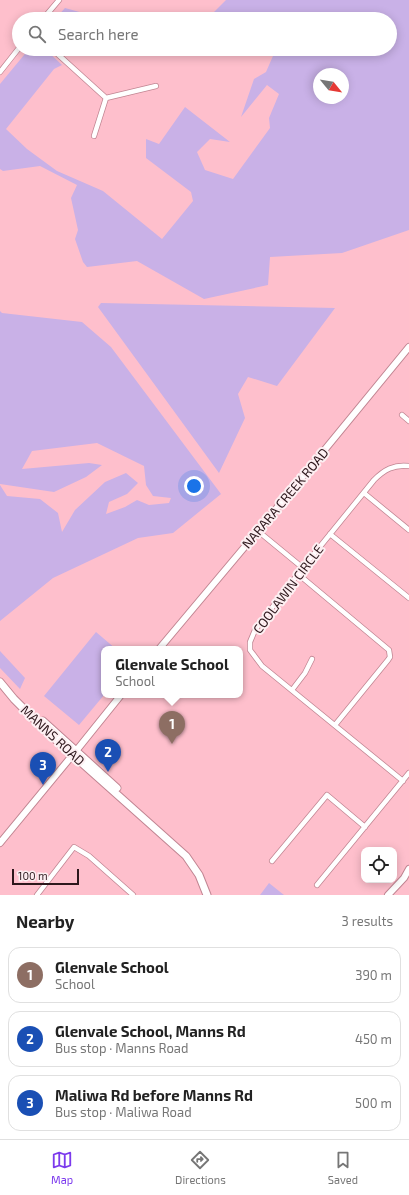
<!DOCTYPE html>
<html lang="en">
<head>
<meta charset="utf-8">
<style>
	body { margin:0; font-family:"Exo 2",sans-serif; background:#f2f2f2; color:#222 }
	.controls { position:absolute; right:12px; bottom:12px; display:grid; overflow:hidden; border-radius:8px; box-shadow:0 2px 10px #0003 }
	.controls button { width:36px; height:36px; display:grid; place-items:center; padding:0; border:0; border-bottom:1px solid #e0e0e0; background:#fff; color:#222; font:20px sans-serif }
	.compass { position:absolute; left:313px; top:68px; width:36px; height:36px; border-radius:50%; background:#fff; box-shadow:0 2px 10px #0003; rotate:120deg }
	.scale { position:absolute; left:12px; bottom:10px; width:67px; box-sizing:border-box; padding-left:4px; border:2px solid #2d171c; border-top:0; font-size:11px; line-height:14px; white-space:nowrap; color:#2d171c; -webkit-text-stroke:3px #fdeff2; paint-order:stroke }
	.you { position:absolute; left:194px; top:486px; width:14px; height:14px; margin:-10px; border:3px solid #fff; border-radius:50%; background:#1a73e8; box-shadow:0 0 0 6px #1a73e833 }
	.badge { display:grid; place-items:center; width:26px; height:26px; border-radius:50%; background:#7c3aed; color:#fff; font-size:13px; font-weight:700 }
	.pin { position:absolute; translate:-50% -33px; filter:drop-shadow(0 1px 2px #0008) }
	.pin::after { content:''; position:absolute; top:21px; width:14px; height:12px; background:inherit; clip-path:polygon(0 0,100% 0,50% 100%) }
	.popup { position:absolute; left:101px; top:646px; width:142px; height:52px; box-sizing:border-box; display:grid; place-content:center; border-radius:8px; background:#fff; filter:drop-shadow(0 1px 3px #0005); font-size:13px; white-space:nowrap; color:#767676 }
	.popup b { font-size:15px; color:#222 }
	.popup::after { content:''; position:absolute; left:50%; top:100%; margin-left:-8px; border:8px solid transparent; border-top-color:#fff }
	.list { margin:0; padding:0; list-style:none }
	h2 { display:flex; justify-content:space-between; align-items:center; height:52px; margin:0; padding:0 16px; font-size:17px }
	h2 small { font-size:13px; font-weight:400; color:#767676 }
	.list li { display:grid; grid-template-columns:26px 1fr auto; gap:12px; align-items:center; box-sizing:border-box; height:56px; margin:0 8px 8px; padding:0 8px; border:1px solid #e0e0e0; border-radius:12px }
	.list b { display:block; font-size:15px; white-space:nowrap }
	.list p { margin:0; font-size:13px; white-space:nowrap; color:#767676 }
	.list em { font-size:13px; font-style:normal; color:#767676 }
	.icon { flex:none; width:22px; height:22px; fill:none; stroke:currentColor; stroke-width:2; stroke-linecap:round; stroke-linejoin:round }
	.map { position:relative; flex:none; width:409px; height:895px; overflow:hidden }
	.search { position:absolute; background:#fff; box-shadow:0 2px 10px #0003; left:12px; right:12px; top:12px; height:44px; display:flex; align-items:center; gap:10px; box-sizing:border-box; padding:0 14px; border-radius:22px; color:#767676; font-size:15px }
	.sheet { height:244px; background:#fff }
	nav { display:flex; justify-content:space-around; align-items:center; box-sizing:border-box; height:56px; border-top:1px solid #e0e0e0; background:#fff; font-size:11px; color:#767676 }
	nav a { display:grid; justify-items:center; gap:2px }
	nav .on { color:#7c3aed }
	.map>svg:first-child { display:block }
</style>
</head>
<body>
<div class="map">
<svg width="409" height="895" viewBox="0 0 409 895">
	<rect width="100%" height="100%" fill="#febfcc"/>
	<!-- green -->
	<path fill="#c9b1e7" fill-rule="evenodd" d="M226 0H409V230L342 253 270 257 268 285 204 299 137 261 87 267 83 262 75 239 78 230 71 198 77 185 40 166 3 171 0 169V84L29 49H45L62 65 54 69 6 129 27 149 57 171 103 191 162 239 193 201 191 192 146 158V139L159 144 185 107 230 142 210 139 197 152 205 170 233 179 270 128 269 118 279 94 267 85 241 117 254 79 266 72 276 49H390V19H247L234 14 222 19H175L212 14ZM319 74H343V98H319Z
		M65 8 105 19H55Z
		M101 303 335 308 277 386 248 377 238 394 245 418 219 473 98 307Z
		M0 311 2 313 82 322 111 347 221 494 173 533 138 538 53 578 0 621V485L7 496 40 499 58 513 62 532 75 510 105 482 126 473 138 483 127 494 109 502 106 514 125 507 137 500 149 505 169 503 171 498 153 496 146 485 144 466 97 443 32 451 22 469 89 463 102 465 86 477 54 492 0 484Z
		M96 632 116 649H104V695L79 725 44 696Z
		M0 651 25 678 20 689 0 668Z
		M269 883 284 895H260Z"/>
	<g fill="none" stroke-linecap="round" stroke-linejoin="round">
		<!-- street casing -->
		<g stroke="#c18592" stroke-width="6">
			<path id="street" d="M43 19 59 0
				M52 49 106 98 156 86
				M0 72 19 48
				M94 136 106 98
				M402 415 409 421
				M364 493 409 530
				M258 531 303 568
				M330 534 409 598
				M298 574 389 650 390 657 388 660 335 725
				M292 690 305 673 312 659
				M403 781 262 666 250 650V642L255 630 301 570 374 480C384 470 394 464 409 466
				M272 861 327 795 365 827
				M317 885 409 773
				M37 895 74 847 89 856 133 895"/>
		</g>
		<!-- secondary casing -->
		<g stroke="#c18592" stroke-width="8">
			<path id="secondary" d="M159 649 258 531 409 347
				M0 843 80 746 121 695
				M388 895 404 878 409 869"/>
		</g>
		<!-- primary casing -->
		<g stroke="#c18592" stroke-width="9">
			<path id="primary" d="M0 682 14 699 46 731 186 856 199 875 207 895
				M43 721 117 788"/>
		</g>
		<!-- street -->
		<use href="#street" stroke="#fff" stroke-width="4.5"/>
		<!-- secondary -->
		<use href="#secondary" stroke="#fff" stroke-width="6"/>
		<!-- primary -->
		<use href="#primary" stroke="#fff" stroke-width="7"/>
	</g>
	<g text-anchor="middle" stroke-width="4" stroke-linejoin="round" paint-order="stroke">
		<!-- street labels -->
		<g font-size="13" fill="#2d171c" stroke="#fdeff2">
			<text transform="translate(285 498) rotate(-50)" y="5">NARARA CREEK ROAD</text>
			<text transform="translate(288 589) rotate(-53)" y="5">COOLAWIN CIRCLE</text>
			<text transform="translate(53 735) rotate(43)" y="5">MANNS ROAD</text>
		</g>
	</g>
</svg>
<div class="controls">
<button><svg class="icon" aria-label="locate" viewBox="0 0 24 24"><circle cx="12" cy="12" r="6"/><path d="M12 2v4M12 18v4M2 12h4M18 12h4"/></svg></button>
</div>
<svg class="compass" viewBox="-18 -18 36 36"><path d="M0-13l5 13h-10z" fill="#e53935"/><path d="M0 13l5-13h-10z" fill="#767676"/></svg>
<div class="scale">100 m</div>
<div class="you"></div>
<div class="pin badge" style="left:172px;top:744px;background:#8d6e63">1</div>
<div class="popup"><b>Glenvale School</b>School</div>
<div class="pin badge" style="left:108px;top:772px;background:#1a4fb4">2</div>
<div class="pin badge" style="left:43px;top:785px;background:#1a4fb4">3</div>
<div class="search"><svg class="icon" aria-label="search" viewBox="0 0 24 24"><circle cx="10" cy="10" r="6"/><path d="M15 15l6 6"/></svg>Search here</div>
</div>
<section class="sheet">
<h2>Nearby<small>3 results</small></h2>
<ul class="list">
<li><span class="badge" style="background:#8d6e63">1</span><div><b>Glenvale School</b><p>School</p></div><em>390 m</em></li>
<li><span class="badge" style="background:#1a4fb4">2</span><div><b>Glenvale School, Manns Rd</b><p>Bus stop · Manns Road</p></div><em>450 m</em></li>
<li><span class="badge" style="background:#1a4fb4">3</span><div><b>Maliwa Rd before Manns Rd</b><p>Bus stop · Maliwa Road</p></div><em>500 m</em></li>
</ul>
</section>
<nav>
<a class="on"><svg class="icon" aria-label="map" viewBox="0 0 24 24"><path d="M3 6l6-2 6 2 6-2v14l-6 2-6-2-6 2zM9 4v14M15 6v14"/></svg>Map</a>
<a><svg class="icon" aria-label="directions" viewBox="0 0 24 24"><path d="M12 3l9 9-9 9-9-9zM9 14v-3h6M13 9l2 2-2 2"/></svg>Directions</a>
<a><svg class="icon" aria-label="saved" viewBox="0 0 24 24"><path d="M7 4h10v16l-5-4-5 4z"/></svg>Saved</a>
</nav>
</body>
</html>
